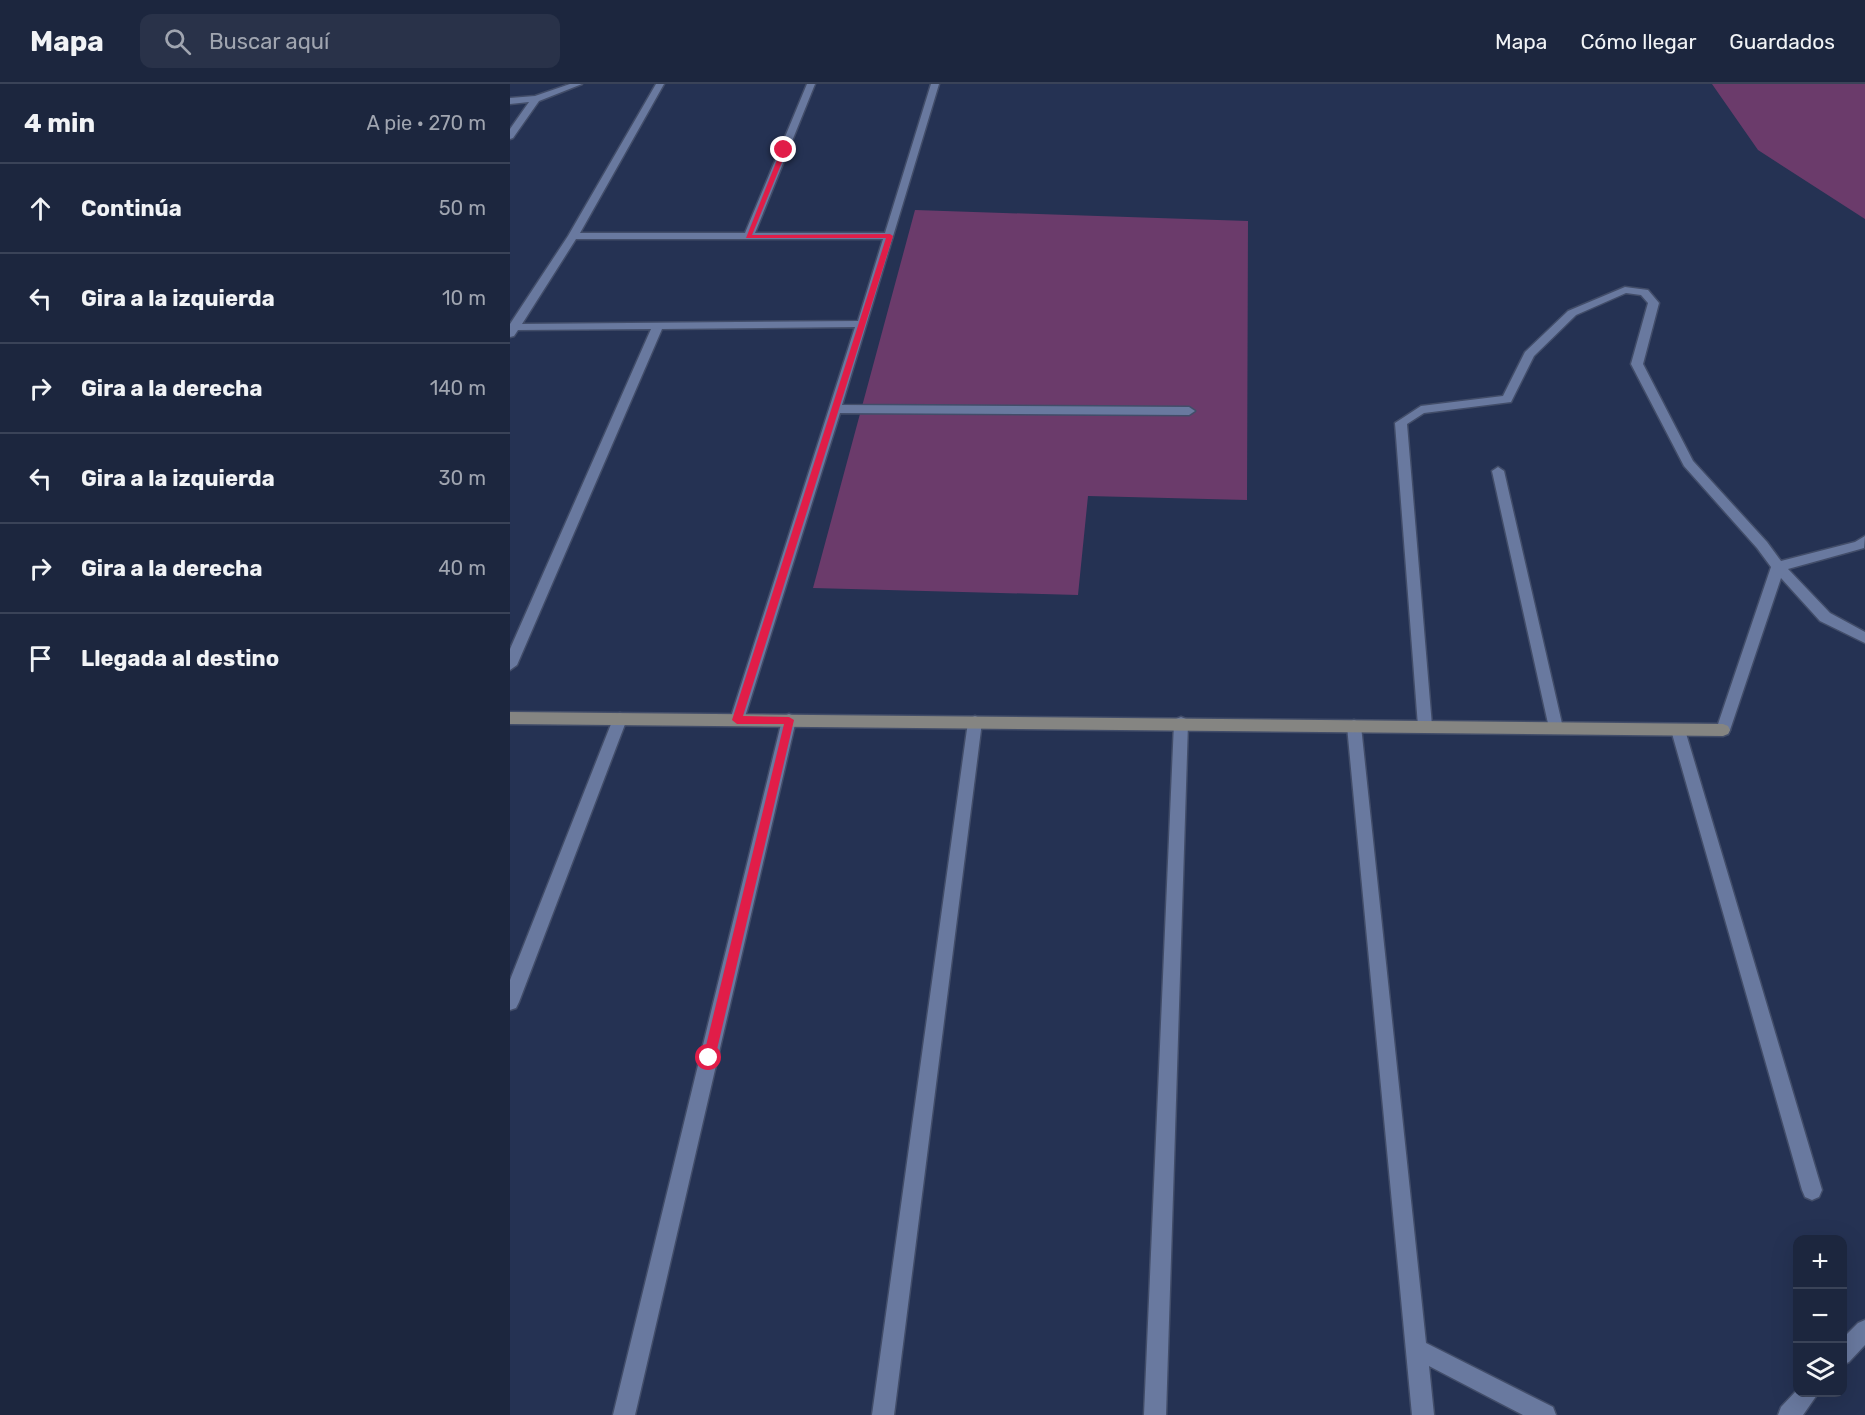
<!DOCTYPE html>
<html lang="es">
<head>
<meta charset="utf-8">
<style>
	body { margin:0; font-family:Rubik,sans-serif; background:#293249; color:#f1f3f6 }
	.controls { position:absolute; right:18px; bottom:18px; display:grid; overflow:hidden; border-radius:12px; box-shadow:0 6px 24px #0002 }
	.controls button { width:54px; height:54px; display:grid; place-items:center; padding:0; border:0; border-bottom:2px solid #3a4358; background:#1c263e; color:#f1f3f6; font:30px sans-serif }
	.stop { position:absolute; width:18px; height:18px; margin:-14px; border:4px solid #e11d48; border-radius:50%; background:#fff }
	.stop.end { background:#e11d48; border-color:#fff; box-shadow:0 2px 6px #0008 }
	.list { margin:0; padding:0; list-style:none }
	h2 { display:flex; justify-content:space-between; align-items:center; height:78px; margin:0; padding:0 24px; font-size:26px }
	h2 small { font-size:20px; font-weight:400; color:#a0a5b0 }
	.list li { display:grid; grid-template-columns:39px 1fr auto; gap:18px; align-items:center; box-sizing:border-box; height:90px; padding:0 24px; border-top:2px solid #3a4358 }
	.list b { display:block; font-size:22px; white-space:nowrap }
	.list em { font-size:20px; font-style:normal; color:#a0a5b0 }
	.icon { flex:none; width:33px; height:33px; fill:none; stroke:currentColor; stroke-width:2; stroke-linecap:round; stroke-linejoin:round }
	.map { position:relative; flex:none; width:1355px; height:1331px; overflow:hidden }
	header { display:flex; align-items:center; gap:36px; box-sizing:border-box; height:84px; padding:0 30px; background:#1c263e; border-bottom:2px solid #3a4358 }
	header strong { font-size:28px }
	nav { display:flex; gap:33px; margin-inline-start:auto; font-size:21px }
	.search { width:420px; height:54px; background:#293249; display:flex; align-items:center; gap:15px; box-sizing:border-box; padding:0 21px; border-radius:12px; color:#a0a5b0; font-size:22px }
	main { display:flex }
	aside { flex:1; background:#1c263e }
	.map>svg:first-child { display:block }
</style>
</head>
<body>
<header>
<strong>Mapa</strong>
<div class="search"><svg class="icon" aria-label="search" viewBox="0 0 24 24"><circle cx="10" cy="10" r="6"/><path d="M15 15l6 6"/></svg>Buscar aquí</div>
<nav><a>Mapa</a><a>Cómo llegar</a><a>Guardados</a></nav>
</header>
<main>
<aside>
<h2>4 min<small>A pie · 270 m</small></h2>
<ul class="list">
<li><svg class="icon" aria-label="ahead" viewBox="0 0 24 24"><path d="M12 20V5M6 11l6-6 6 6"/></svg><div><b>Continúa</b></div><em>50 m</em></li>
<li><svg class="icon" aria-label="left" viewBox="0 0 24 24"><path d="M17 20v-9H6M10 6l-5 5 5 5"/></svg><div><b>Gira a la izquierda</b></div><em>10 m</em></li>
<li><svg class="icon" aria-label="right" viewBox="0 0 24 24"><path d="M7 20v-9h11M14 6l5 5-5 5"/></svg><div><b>Gira a la derecha</b></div><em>140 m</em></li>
<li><svg class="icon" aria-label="left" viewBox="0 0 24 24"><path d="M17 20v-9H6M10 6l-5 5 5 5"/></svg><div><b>Gira a la izquierda</b></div><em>30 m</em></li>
<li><svg class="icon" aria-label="right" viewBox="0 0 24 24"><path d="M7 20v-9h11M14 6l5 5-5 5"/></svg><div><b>Gira a la derecha</b></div><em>40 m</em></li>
<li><svg class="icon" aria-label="arrive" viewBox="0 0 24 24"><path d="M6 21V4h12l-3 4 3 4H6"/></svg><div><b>Llegada al destino</b></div></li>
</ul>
</aside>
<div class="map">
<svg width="1355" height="1331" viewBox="0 0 1355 1331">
	<rect width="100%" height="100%" fill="#253253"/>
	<!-- green -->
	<path fill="#6b3b6b" d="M1202 0H1355V135L1248 66Z
		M405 126 738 137 737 416 578 412 568 511 303 504Z"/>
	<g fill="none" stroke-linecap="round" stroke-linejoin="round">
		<!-- street casing -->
		<g stroke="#424d69" stroke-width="3">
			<path id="street" d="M60 0H72L29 17 3 54 0 55V45L19 18 0 20V14L25 12Z
				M146 0H154L70 149H235L297 0H305L245 149H375L421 0H429L332 321 679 323 685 327 679 331 330 329 234 636 232 640H222L220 636 345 243 152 245 7 581 0 586V565L141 245 8 246 4 252 0 253V240L58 152ZM66 155H373L348 237 12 240Z
				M1115 203 1138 206 1149 219 1133 280 1183 377 1257 458 1271 477 1345 458 1355 452 1354 464 1278 485 1320 529 1355 548V559L1310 537 1271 494 1220 646 1218 650H1208L1206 646 1261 483 1247 464 1174 382 1121 280 1138 219 1131 211 1116 209 1066 231 1024 272 1001 318 914 329 897 340 922 642 920 646H910L908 642 885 339 911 322 993 312 1015 268 1058 227Z
				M988 383 994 387 1053 644 1051 648H1041L1039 644 982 387Z
				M110 629 115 631 117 635 9 918 6 924 0 926V896L103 635 105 631Z
				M279 630 284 632 286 636 125 1331H103L272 636 274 632Z
				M465 632 470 634 472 638 384 1331H362L458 638 460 634Z
				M671 633 676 635 678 639 656 1331H634L664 639 666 635Z
				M844 636 849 638 851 642 916 1259 1043 1323 1046 1331H1013L919 1282 924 1331H902L837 642 839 638Z
				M1168 640 1173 642 1175 646 1312 1106 1309 1113 1302 1116 1295 1113 1292 1106 1161 646 1163 642Z
				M1355 1236V1261L1339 1278 1332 1281V1255L1348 1239Z
				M1288 1305V1308H1309L1293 1331H1268L1271 1323Z"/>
		</g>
		<!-- secondary casing -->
		<g stroke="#424d69" stroke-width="3">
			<path id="secondary" d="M0 628 1213 640 1218 642 1220 646 1218 650 1213 652 0 640Z"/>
		</g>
		<!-- street -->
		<use href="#street" fill="#69799f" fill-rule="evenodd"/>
		<!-- secondary -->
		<use href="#secondary" fill="#858582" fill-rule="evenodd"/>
	</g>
	<!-- route -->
	<path fill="#e11d48" d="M274 64 277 66 242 151 380 150 383 152 233 632 279 633 284 636 205 974 199 979 193 974 274 640H227L222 636 376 154H236L271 66Z"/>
</svg>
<div class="controls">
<button>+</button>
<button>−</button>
<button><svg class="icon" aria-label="layers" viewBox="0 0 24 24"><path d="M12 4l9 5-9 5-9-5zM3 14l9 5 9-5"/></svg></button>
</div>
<div class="stop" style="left:199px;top:974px"></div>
<div class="stop end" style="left:274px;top:66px"></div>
</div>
</main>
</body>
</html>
